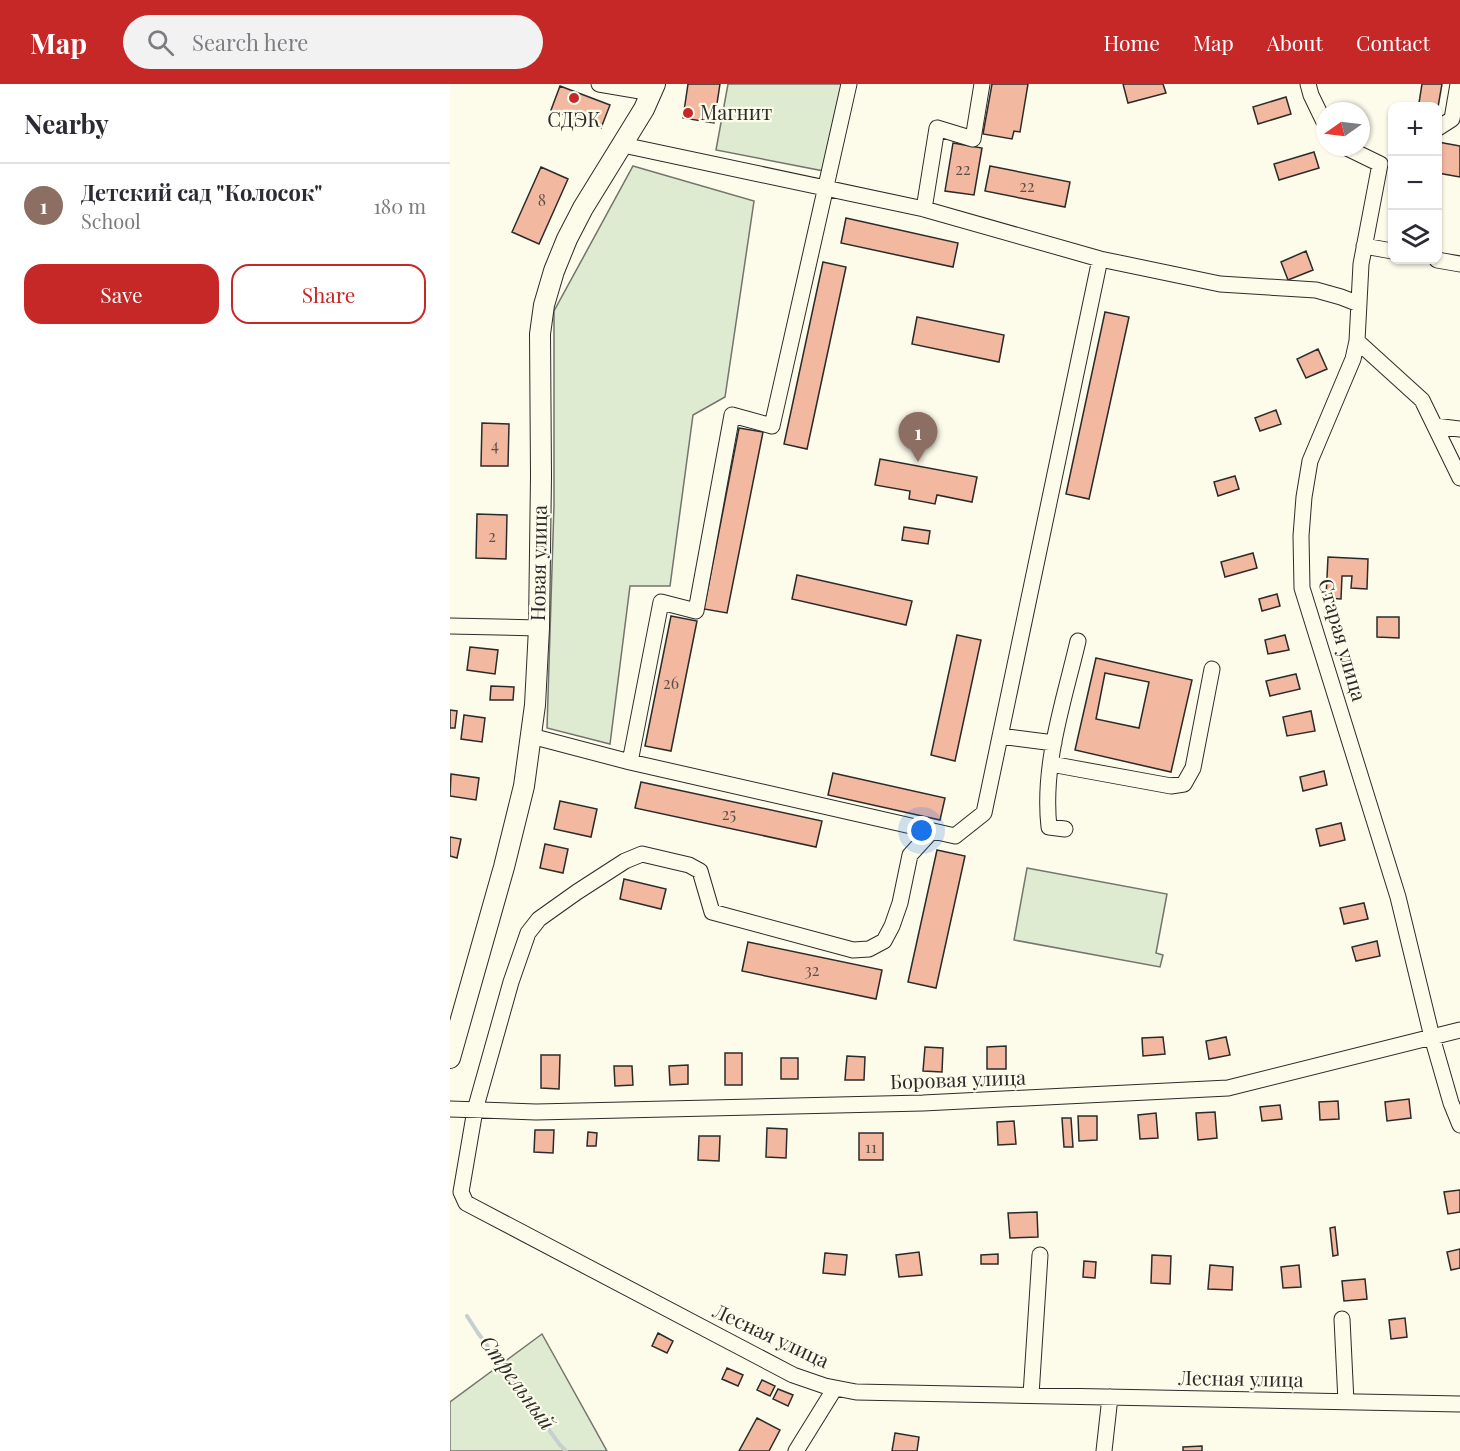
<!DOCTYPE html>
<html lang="en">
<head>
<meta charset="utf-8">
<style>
	body { margin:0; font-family:"Playfair Display",serif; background:#f2f2f3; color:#2b2b33 }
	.controls { position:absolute; right:18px; top:18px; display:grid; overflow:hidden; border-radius:12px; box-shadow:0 2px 4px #0004 }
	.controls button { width:54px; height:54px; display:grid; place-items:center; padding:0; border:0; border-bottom:2px solid #e1e1e2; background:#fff; color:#2b2b33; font:30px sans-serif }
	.compass { position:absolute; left:866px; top:18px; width:54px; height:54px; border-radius:50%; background:#fff; box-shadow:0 2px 4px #0004; rotate:256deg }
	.you { position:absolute; left:472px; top:747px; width:21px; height:21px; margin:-15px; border:4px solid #fff; border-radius:50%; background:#1a73e8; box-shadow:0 0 0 9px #1a73e833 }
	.badge { display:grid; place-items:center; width:39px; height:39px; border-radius:50%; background:#c62828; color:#fff; font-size:20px; font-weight:700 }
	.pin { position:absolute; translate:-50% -50px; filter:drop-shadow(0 2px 3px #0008) }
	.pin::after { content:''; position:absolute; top:32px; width:21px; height:18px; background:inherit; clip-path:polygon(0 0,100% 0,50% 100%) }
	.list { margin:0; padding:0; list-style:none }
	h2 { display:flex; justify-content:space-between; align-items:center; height:78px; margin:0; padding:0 24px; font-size:26px }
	h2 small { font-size:20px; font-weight:400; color:#7c7c81 }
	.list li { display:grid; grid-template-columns:39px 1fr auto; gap:18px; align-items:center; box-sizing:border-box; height:84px; padding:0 24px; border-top:2px solid #e1e1e2 }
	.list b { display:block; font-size:22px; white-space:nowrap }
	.list p { margin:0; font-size:20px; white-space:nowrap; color:#7c7c81 }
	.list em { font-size:20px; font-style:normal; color:#7c7c81 }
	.actions { display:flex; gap:12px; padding:18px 24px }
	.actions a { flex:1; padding:14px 0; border:2px solid #c62828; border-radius:18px; text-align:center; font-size:21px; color:#c62828 }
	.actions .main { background:#c62828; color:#fff }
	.icon { flex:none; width:33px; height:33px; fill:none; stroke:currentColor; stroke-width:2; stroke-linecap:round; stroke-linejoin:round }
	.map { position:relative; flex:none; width:1010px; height:1367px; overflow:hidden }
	header { display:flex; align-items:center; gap:36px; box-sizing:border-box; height:84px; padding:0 30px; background:#c62828; color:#fff }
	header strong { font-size:28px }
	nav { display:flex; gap:33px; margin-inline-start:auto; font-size:21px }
	.search { width:420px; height:54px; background:#f2f2f3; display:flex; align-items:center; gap:15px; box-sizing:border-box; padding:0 21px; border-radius:33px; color:#7c7c81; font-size:22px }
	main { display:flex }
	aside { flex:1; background:#fff }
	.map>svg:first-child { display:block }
</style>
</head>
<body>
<header>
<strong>Map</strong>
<div class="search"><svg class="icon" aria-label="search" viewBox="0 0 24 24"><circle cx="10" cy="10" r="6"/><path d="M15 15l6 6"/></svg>Search here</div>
<nav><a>Home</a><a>Map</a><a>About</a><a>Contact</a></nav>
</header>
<main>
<aside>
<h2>Nearby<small></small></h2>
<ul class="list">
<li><span class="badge" style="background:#8d6e63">1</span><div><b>Детский сад &quot;Колосок&quot;</b><p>School</p></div><em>180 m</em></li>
</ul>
<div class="actions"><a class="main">Save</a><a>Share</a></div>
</aside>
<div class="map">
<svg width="1010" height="1367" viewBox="0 0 1010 1367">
	<rect width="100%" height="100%" fill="#fdfbea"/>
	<!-- green -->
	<path fill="#deebd1" stroke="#74746e" stroke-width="1.5" d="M278 0H397L379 88 266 66Z
		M183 82 304 117 275 313 243 331 220 502H180L160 660 97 644 104 421V227Z
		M577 784 717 810 706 869 713 871 710 883 564 856Z
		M92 1250 157 1367H0V1318Z"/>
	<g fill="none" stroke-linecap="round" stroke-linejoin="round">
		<!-- stream -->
		<path stroke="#c7d0d0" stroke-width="4" d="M17 1232 28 1249 110 1361 116 1367"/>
	</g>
	<!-- building -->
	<path fill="#f2b8a0" stroke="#2b2b2b" stroke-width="1.5" fill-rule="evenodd" d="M238 0H270L264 39 233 34Z
		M542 0H578L570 48 564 47 562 55 533 50Z
		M673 0H713L716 9 678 19Z
		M972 0H992L988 23 969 19Z
		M110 2 160 21 151 44 101 26Z
		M836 13 841 30 808 40 803 23Z
		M988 58 1010 62V93L988 89Z
		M503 59 532 64 524 111 495 107Z
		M864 68 869 84 829 96 824 80Z
		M540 82 620 98 615 123 535 107Z
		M91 83 118 95 89 160 62 148Z
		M396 134 508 159 503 183 391 159Z
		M856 167 863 186 838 196 831 178Z
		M373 178 396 183 357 365 334 360Z
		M655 228 679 233 639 415 616 410Z
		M467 233 554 251 549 278 462 260Z
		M868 265 877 285 856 294 847 275Z
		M826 326 831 340 810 347 805 334Z
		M32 339 59 340 58 382H31Z
		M289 344 313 348 277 529 254 525Z
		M430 375 527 393 522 418 487 411 485 420 459 415 460 407 425 401Z
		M785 392 789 405 768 412 764 398Z
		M27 430 57 431 56 475 26 474Z
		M454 443 480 447 478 460 452 456Z
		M803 469 807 484 775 493 771 478Z
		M878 473 918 475 917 505 901 504 902 492H892L891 515 876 514Z
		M347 491 462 517 456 541 342 515Z
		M827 510 830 522 812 527 809 515Z
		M221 532 247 537 221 667 195 662Z
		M927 533H949V554L927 553Z
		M507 551 531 556 505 677 481 671Z
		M835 551 839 566 818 570 815 556Z
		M20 563 48 566 45 590 17 586Z
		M646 574 742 596 721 688 625 666ZM655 589 699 598 689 644 646 635Z
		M846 590 850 605 820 612 816 597Z
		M41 602 64 603 63 616H40Z
		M0 626 7 627 5 644H0Z
		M861 627 865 647 837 652 833 633Z
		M14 631 35 634 32 658 11 655Z
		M874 687 877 701 853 707 850 693Z
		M383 689 495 714 490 736 378 711Z
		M1 690 29 694 26 716 0 712Z
		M191 698 372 737 366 763 185 724Z
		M110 717 147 725 141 753 104 745Z
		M891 739 895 756 870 762 866 745Z
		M0 753 11 755 7 774 0 772Z
		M95 760 118 765 113 789 90 784Z
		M487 766 515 772 486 904 458 898Z
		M174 795 216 805 211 825 170 815Z
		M914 819 918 835 894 840 890 824Z
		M927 857 930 872 906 877 902 863Z
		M298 858 432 886 426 915 292 887Z
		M713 953 715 970 693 972 692 954Z
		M776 953 780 971 759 975 756 957Z
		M556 962V985H537V963Z
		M475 963 493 964 492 988 473 987Z
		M275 969H292V1001H275Z
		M91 971H110L109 1005 91 1004Z
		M397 972 415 973 414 996H395Z
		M331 974H348V995H331Z
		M238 981V1000L220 1001 219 982Z
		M164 982H182L183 1001 165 1002Z
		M959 1015 961 1034 937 1037 935 1018Z
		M888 1017 889 1035 870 1036 869 1018Z
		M830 1021 832 1035 812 1037 810 1023Z
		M765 1028 767 1054 748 1056 746 1029Z
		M706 1029 708 1054 690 1055 688 1031Z
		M628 1032H647V1056L629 1057Z
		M612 1034H621L623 1063H614Z
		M564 1037 566 1060 548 1061 547 1038Z
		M317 1044 337 1045 336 1074 316 1073Z
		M85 1046H104L103 1069 84 1068Z
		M138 1048 147 1049 146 1062H137Z
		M409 1049H433V1076H409Z
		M249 1052H270L269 1077 248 1076Z
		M1010 1106V1128L998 1130 994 1108Z
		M587 1128 588 1153 560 1154 558 1129Z
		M885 1143 888 1171 883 1172 880 1144Z
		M1010 1165V1184L1001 1186 997 1168Z
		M469 1168 472 1191 449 1193 446 1171Z
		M375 1169 397 1171 395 1191 373 1189Z
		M548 1170V1180H531V1171Z
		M702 1171 721 1172 720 1200 701 1199Z
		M634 1177 646 1178 645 1194 633 1193Z
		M760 1181 783 1183 782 1206 758 1205Z
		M849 1181 851 1203 833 1204 831 1183Z
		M915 1195 917 1215 894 1217 892 1197Z
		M955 1234 957 1253 941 1255 939 1236Z
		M208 1249 223 1257 217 1269 202 1262Z
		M277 1284 293 1291 288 1302 272 1295Z
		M312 1296 325 1302 320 1312 307 1306Z
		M328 1305 343 1311 338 1322 323 1315Z
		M307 1334 330 1346 319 1367H289Z
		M445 1349 469 1353 467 1367H442Z
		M752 1362V1367H733V1363Z"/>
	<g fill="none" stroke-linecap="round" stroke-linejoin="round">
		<!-- minor casing -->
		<g stroke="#2b2b2b" stroke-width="17">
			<path id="minor" d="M149 0 202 9
				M858 0 861 11 875 40
				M988 44 1002 35 1008 0
				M173 61 474 125 650 175 770 200 866 206 891 213 909 220
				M895 63 930 80 911 180 907 257 903 275 860 377 854 413 851 452 852 504 948 813 982 953 1001 1019 1010 1041
				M474 125 487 44 523 55 532 0
				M914 162 942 167
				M987 176 1010 180
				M907 257 972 316 1010 394
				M985 342 1010 345
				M0 542 89 544
				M81 652 180 678 505 752 534 729 650 175
				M550 652 604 659
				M180 678 211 518 246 527 282 331 322 342 399 0
				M601 680 721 702 734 700 743 684 762 585
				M615 745 599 743C592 680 614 617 628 557
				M482 747 460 771 450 819 442 842 434 857 419 865 403 866 262 828 250 787 239 781 192 770 175 777 127 808 89 835 78 849 61 898 25 1026 11 1108 16 1119 343 1291 375 1302 406 1308 1010 1320
				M0 1025 86 1028 473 1019 778 1004 1010 946
				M892 1235 896 1318
				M581 1311 590 1171
				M346 1367 385 1304
				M654 1367 660 1313"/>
		</g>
		<!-- major casing -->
		<g stroke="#2b2b2b" stroke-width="22">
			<path id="major" d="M0 974 54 783 74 702 85 621 89 544 91 392 90 250 94 221 104 187 117 155 133 124 194 25 205 0"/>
		</g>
		<!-- minor -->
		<use href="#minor" stroke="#fdfbea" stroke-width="15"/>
		<!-- major -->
		<use href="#major" stroke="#fdfbea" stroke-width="20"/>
	</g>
	<!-- markers -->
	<g fill="#c62828" stroke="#fdfbea" stroke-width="2">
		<circle cx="124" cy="14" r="6"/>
		<circle cx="238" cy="29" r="6"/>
	</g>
	<g text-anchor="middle" stroke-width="4.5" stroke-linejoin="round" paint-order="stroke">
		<!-- number labels -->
		<g font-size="16" fill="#5d4e48">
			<text x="513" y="91">22</text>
			<text x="577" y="108">22</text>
			<text x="92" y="122">8</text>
			<text x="45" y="367">4</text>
			<text x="42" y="458">2</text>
			<text x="221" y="605">26</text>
			<text x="279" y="736">25</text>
			<text x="362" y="892">32</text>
			<text x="421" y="1069">11</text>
		</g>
		<!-- poi labels -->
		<g font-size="20" fill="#2b2b2b" stroke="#fdfbea" text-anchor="start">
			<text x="250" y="36">Магнит</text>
			<text x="124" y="43" text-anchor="middle">СДЭК</text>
		</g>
		<!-- street labels -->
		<g font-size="20" fill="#2b2b2b" stroke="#fdfbea">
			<text transform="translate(89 479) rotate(-89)" y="7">Новая улица</text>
			<text transform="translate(892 556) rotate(74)" y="7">Старая улица</text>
			<text transform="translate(508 996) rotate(-2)" y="7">Боровая улица</text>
			<text transform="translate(321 1252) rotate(25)" y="7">Лесная улица</text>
			<text transform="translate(791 1295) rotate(1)" y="7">Лесная улица</text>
		</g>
		<!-- water labels -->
		<g font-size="21" font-style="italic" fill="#2b2b2b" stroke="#fdfbea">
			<text transform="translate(67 1299) rotate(54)" y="7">Стрельный</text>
		</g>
	</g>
</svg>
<div class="controls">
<button>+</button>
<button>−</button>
<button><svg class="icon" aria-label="layers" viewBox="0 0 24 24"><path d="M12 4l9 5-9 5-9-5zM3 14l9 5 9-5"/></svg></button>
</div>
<svg class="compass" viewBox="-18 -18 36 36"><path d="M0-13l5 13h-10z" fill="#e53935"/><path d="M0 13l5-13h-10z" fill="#7c7c81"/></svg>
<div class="you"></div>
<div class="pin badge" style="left:468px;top:378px;background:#8d6e63">1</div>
</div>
</main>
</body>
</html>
